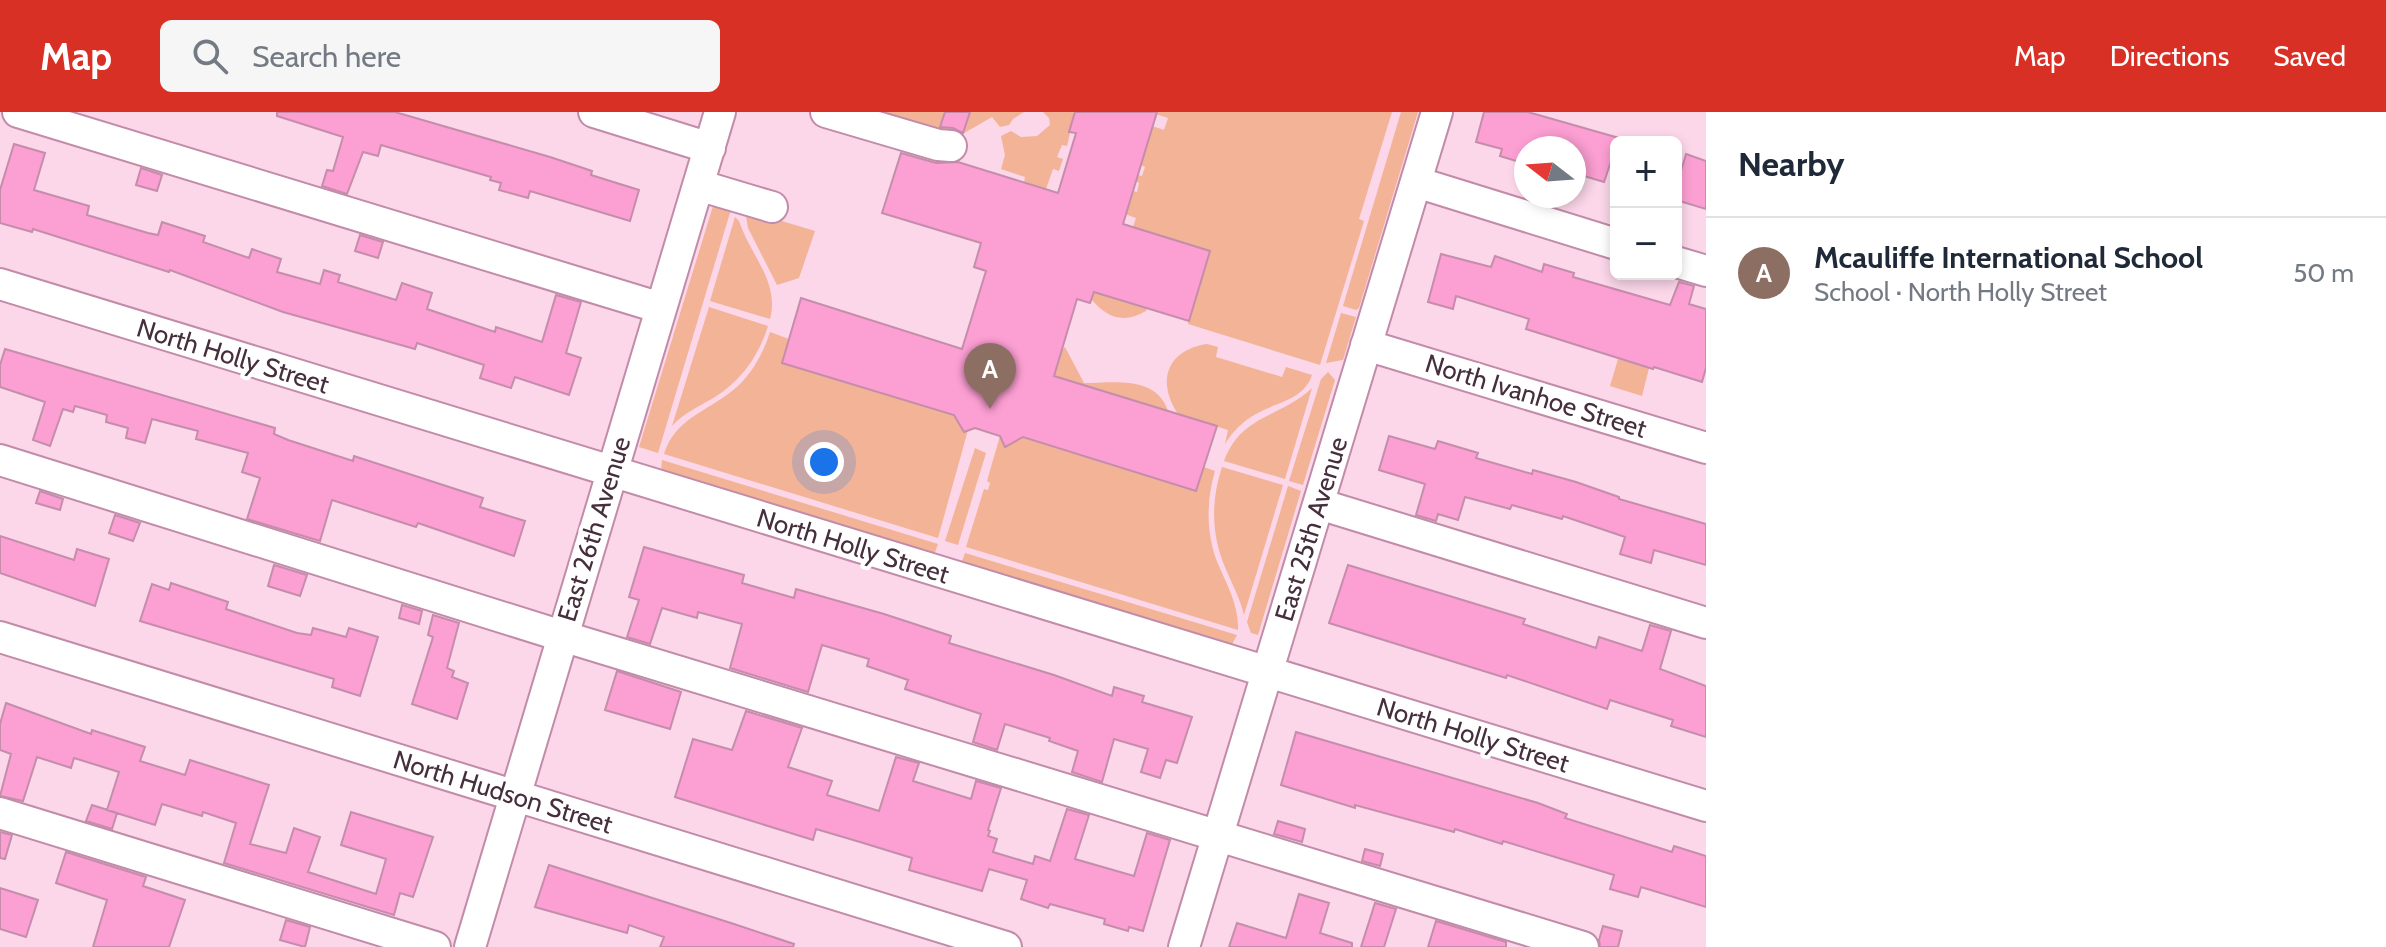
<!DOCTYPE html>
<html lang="en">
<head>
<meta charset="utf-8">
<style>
	body { margin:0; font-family:Cabin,sans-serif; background:#f6f6f7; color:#1f2937 }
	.controls { position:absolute; right:24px; top:24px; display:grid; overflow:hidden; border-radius:12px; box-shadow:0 4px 12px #0003 }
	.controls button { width:72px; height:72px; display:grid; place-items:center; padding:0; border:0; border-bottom:2px solid #e0e1e3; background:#fff; color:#1f2937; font:40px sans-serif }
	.compass { position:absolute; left:1514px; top:24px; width:72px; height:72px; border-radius:50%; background:#fff; box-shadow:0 4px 12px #0003; rotate:287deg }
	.you { position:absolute; left:824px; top:350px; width:28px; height:28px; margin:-20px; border:6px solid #fff; border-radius:50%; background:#1a73e8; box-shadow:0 0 0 12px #1a73e833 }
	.badge { display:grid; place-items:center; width:52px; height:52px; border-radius:50%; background:#d93025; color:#fff; font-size:26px; font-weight:700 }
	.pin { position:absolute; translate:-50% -66px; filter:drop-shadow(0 2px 4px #0008) }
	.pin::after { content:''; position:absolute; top:42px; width:28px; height:24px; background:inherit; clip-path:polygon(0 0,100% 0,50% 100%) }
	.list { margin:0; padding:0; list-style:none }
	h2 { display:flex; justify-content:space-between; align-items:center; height:104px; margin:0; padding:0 32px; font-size:34px }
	h2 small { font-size:26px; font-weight:400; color:#747a83 }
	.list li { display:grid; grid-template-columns:52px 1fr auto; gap:24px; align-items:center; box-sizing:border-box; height:112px; padding:0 32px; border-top:2px solid #e0e1e3 }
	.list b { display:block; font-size:30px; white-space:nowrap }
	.list p { margin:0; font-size:26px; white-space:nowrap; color:#747a83 }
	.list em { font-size:26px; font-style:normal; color:#747a83 }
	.icon { flex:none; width:44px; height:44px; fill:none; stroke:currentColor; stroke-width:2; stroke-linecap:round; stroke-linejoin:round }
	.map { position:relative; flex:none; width:1706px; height:835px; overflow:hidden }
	header { display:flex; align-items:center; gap:48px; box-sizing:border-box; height:112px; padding:0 40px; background:#d93025; color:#fff }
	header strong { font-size:38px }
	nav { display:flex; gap:44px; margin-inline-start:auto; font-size:28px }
	.search { width:560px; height:72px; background:#f6f6f7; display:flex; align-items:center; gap:20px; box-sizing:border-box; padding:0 28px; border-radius:12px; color:#747a83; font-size:30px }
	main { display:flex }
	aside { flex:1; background:#fff }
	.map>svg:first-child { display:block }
</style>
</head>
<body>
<header>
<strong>Map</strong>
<div class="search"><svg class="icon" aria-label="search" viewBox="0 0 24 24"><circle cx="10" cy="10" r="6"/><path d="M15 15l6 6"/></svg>Search here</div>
<nav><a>Map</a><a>Directions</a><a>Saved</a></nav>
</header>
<main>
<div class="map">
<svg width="1706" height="835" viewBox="0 0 1706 835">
	<rect width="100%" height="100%" fill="#fbd7e9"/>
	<!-- green -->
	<path fill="#f2b396" d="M849 0H1024L1013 7 1009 13 1000 15 992 5 959 24Z
		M1043 0H1075L1067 34 1062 33 1057 45 1063 47 1059 59 1053 57 1046 77 1024 71 1025 65 1001 57 1005 43 1001 24 1011 19 1021 25 1037 24 1050 13 1049 6Z
		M1150 0H1392L1359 107 1364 109 1320 253 1188 212 1210 139 1133 115 1136 106 1125 102 1133 79 1137 80 1139 71 1136 69 1138 63 1142 64 1145 55 1141 53 1152 14 1164 18 1168 6Z
		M1401 0H1418L1359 196 1356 198 1343 194Z
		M720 90 732 94 658 341 639 335 713 94Z
		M745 98 815 119 799 166 777 173 748 116Z
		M735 105 739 109C750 143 780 170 770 207L710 189Z
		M1094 180 1147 196 1146 199C1124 212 1107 206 1091 187Z
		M709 195 768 214C759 243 742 268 715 285 700 294 685 300 672 314Z
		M1341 201 1356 205 1343 248 1326 251Z
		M770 220 789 227 782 251 960 305 968 318 938 426 664 342C675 307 706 300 732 279 751 264 763 242 770 220Z
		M1207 232 1218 235 1216 245 1282 265 1286 255 1312 263C1304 288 1276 290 1256 302 1243 309 1233 319 1225 332L1228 318 1178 302C1156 269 1167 238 1207 232Z
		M1065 235 1084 271C1114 271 1156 263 1168 299L1054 264 1062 237Z
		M1618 247 1649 256 1642 284 1610 274Z
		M1328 260 1335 268 1303 373 1289 369 1321 267Z
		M1312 276 1285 367 1224 349C1241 302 1281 306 1312 276Z
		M1000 324 1004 331 1010 332 1016 329 1017 324 1195 379 1204 355 1215 359C1206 389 1206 423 1218 452 1227 473 1239 494 1238 518L966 435 984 377 988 378 990 371 987 369Z
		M975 336 986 341 958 433 945 429Z
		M662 348 938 432 934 443 661 360Z
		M1222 355 1283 373 1244 503C1240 486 1232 472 1225 455 1211 422 1211 388 1222 355Z
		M1288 374 1301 379 1258 523 1251 521 1247 510Z
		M965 441 1237 523 1231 534 961 452Z"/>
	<!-- building -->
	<path fill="#fc9fd3" stroke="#c58dab" stroke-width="2" d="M277 0H395L550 45 592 59 591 63 639 78 630 109 530 79 528 86 499 78 501 71 490 68 491 65 381 33 378 44 363 40 347 82 322 74 327 58 333 59 343 25 277 4Z
		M945 0H970L963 21 953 16 940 15Z
		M1075 0H1157L1123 112 1210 139 1189 209 1094 180 1090 191 1077 187 1054 264 1217 314 1196 379 1023 325 1005 335 1000 324 975 316 964 320 954 303 782 251 801 186 962 237 986 159 974 155 981 131 882 101 901 41 936 51 958 50 1058 81 1076 21 1069 20Z
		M1484 0H1528L1619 26 1604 70 1574 61V36H1526V52L1500 44 1502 37 1476 30Z
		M14 32 45 41 34 78 89 94 87 103 148 121 158 123 162 110 205 124 203 130 249 146 252 137 281 147 277 160 320 172 324 158 340 163 338 170 396 188 402 171 432 181 427 197 495 220 496 215 542 230 556 183 581 190 566 241 581 246 569 283 515 265 511 276 480 266 484 253 417 231 415 237 283 200 170 158 169 160 33 117 32 120 0 111V78Z
		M1686 42 1706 49V97L1676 88V76Z
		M141 56 162 63 157 79 136 73Z
		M360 123 383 130 378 146 355 139Z
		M1441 142 1491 155 1495 144 1542 160 1544 152 1574 161 1573 165 1670 193 1679 170 1694 174 1689 192 1706 197V256L1702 270 1654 255 1653 257 1526 217 1529 207 1456 184 1453 197 1428 190Z
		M5 237 275 316 274 322 288 328 353 349 354 344 483 386 480 395 525 409 514 444 418 411 416 415 332 388 320 429 247 407 260 366 242 360 248 341 196 327 198 319 152 307 145 331 126 326 128 316 106 310 107 303 75 294 73 300 63 297 50 334 33 328 45 290 0 275V253Z
		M1389 324 1435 337 1438 329 1478 341 1476 346 1532 362 1533 358 1576 370 1619 385V387L1706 412V453L1654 438 1651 451 1620 442 1625 425 1563 404 1562 407 1512 393 1510 397 1465 385 1458 408 1438 402 1436 409 1416 403 1425 372 1379 358Z
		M40 379 63 387 60 398 36 391Z
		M115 403 140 411 133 429 109 421Z
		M0 424 74 448 77 437 109 447 95 494 0 461Z
		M644 435 744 463 742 471 794 486 796 477 884 502 951 524 949 531 1054 563 1112 584 1114 575 1144 584 1142 590 1192 605 1177 651 1166 648 1160 666 1141 660 1148 637 1114 627 1102 670 1072 660 1078 639 1049 629 1050 626 1005 612 997 638 973 630 981 602 905 577 908 568 867 554 869 547 822 533 808 580 730 556 742 512 698 500 697 506 662 496 650 532 627 525 639 488 629 485Z
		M274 453 307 463 300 484 268 474Z
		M1348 453 1525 507 1523 512 1596 536 1599 525 1642 539 1650 513 1671 519 1660 557 1706 574V625L1671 614 1673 608 1610 588 1607 597 1507 563 1506 566 1329 511Z
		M171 471 228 490 226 497 297 521 311 523 313 516 346 525 349 516 378 525 360 584 332 575 334 567 140 509 152 472 169 478Z
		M402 493 422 499 419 512 399 506Z
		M433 503 459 511 447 556 454 559 452 565 468 571 457 607 412 592 433 525 428 523Z
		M617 559 681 580 670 617 605 598Z
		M6 591 91 622 92 618 145 635 140 649 185 663 190 648 269 673 250 732 286 741 294 716 320 725 308 760 376 782 386 747 341 733 351 700 433 725 413 785 400 781 394 803 224 751 236 711 203 700 202 704 162 692 155 713 107 698 119 660 74 646 71 656 37 645 23 689 0 684 11 642 0 638V612Z
		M746 599 802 616 788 655 832 669 827 683 879 699 896 645 919 651 913 669 971 687 976 669 1001 676 988 718 990 719 988 724 997 727 993 740 1033 752 1035 744 1050 749 1067 697 1089 703 1075 747 1134 764 1147 721 1170 728 1143 819 1129 815 1128 819 1104 812 1105 807 1050 792 1048 796 1021 787 1027 768 989 757 982 779 909 758 912 746 860 730 816 717 813 728 675 685 693 627 732 638Z
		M1296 620 1538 691 1567 702 1565 706 1672 740 1674 734 1706 744V795L1641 775 1638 785 1610 777 1614 763 1503 729 1502 732 1455 717 1454 720 1355 693V696L1281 673Z
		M92 693 117 701 112 717 86 709Z
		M1278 709 1305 717 1302 730 1274 722Z
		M0 720 12 723 5 747 0 746Z
		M1365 737 1383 742 1380 754 1362 749Z
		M66 740 146 765 143 774 185 788 169 835H93L107 788 56 771Z
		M549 753 734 812 794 832 793 835H660L664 825 629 813 627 821 535 795Z
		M0 776 38 788 26 825 0 817Z
		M1299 782 1329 791 1320 821 1352 831V835H1229L1237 811 1286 826Z
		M1375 791 1396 797 1384 835H1361Z
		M286 808 310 815 305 835 280 828Z
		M1436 809 1506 830V835H1428Z
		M1603 814 1622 819 1618 835H1600L1599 828Z"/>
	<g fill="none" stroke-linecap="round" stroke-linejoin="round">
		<!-- minor casing -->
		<g stroke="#c28ba9" stroke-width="34">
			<path id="minor" d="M18 0 661 196
				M594 0 710 36
				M826 0 938 33 951 34
				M1416 70 1616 132
				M698 73 772 95
				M1676 150 1706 159
				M0 172 1706 694
				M1366 233 1706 336
				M0 348 562 524 1583 835
				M1319 392 1706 511
				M0 525 1006 835
				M0 701 435 835
				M470 835 720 0
				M1184 835 1437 0"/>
		</g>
		<!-- minor -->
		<use href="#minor" stroke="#fff" stroke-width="30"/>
	</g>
	<g text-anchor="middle" stroke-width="8" stroke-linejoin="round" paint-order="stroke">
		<!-- street labels -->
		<g font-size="26" fill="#462f3c" stroke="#fff">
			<text transform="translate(233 244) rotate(17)" y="9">North Holly Street</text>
			<text transform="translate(1536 284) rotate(17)" y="9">North Ivanhoe Street</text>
			<text transform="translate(594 417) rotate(-73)" y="9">East 26th Avenue</text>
			<text transform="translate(1311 417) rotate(-73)" y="9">East 25th Avenue</text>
			<text transform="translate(853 434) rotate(17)" y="9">North Holly Street</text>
			<text transform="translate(1473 623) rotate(17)" y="9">North Holly Street</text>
			<text transform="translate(503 680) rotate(17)" y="9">North Hudson Street</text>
		</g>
	</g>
</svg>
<div class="controls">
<button>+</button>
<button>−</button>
</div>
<svg class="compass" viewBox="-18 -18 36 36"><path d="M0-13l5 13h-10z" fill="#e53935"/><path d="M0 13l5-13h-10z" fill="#747a83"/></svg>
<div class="you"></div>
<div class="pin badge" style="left:990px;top:297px;background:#8d6e63">A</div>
</div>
<aside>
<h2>Nearby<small></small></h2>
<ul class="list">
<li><span class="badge" style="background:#8d6e63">A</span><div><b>Mcauliffe International School</b><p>School · North Holly Street</p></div><em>50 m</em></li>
</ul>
</aside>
</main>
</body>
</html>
